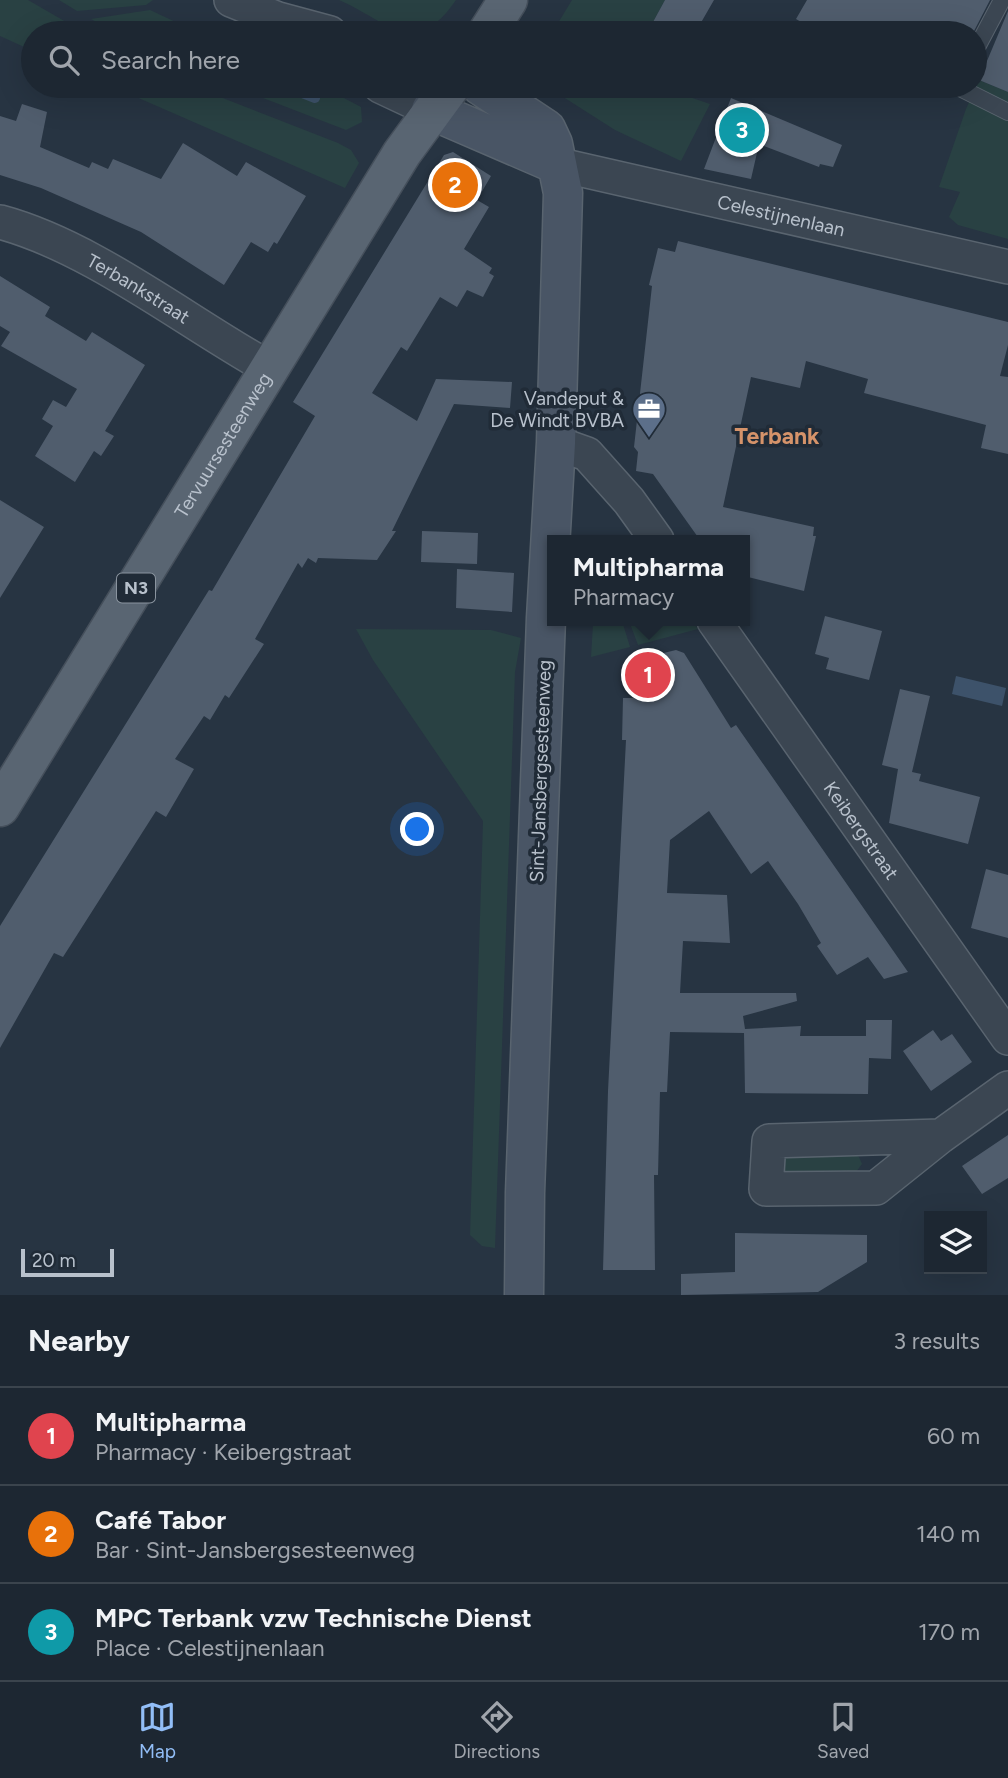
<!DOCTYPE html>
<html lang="en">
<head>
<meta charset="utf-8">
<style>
	body { margin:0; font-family:Figtree,sans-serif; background:#252f3a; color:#f1f3f6 }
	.controls { position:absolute; right:21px; bottom:21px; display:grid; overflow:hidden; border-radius:0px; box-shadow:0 7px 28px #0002 }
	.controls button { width:63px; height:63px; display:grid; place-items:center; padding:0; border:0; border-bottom:2px solid #3b444d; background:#1d2732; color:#f1f3f6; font:35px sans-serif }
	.scale { position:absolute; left:21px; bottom:18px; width:93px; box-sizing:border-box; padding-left:7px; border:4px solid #b8c1cc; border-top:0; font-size:19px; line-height:24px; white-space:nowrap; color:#b8c1cc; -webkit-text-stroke:5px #202b37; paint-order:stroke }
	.you { position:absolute; left:418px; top:830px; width:24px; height:24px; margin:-18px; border:5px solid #fff; border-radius:50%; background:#1a73e8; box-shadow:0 0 0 10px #1a73e833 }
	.badge { display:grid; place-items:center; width:46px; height:46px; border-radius:50%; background:#92bef7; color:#fff; font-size:23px; font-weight:700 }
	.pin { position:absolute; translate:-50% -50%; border:4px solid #fff; box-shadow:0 2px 7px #0006 }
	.popup { position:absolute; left:547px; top:535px; width:203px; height:91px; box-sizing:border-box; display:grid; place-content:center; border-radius:0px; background:#1d2732; filter:drop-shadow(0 2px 5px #0005); font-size:23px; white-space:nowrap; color:#a0a5ac }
	.popup b { font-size:26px; color:#f1f3f6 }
	.popup::after { content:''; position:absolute; left:50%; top:100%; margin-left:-14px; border:14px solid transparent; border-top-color:#1d2732 }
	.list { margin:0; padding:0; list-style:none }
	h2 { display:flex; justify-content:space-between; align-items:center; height:91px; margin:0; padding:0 28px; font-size:30px }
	h2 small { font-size:23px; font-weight:400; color:#a0a5ac }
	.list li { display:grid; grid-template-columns:46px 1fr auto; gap:21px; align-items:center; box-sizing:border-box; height:98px; padding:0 28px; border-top:2px solid #3b444d }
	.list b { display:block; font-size:26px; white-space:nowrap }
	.list p { margin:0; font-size:23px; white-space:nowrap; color:#a0a5ac }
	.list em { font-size:23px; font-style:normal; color:#a0a5ac }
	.icon { flex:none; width:38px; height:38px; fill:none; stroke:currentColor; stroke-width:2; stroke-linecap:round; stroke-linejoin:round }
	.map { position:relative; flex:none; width:1008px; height:1295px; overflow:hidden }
	.search { position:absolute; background:#1d2732; box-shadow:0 7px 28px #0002; left:21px; right:21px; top:21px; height:77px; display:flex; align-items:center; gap:18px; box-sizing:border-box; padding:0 24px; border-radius:38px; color:#a0a5ac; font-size:26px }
	.sheet { height:385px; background:#1d2732 }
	nav { display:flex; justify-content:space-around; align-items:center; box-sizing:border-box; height:98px; border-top:2px solid #3b444d; background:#1d2732; font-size:19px; color:#a0a5ac }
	nav a { display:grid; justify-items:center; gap:4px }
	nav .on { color:#92bef7 }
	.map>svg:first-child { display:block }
</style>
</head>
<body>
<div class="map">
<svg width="1008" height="1295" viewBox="0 0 1008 1295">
	<rect width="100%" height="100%" fill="#273442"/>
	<!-- green -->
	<path fill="#294143" d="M0 0H28L85 33H33V51L0 36Z
		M59 0H153L146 5 77 11Z
		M339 0H456C414 61 388 21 339 0Z
		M572 0H665L647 33H552Z
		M150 10 199 33H117L91 19Z
		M979 80 1008 92V239L958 225 949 217 960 192 939 187 966 109Z
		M111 86H192L338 143 351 150 359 163 345 188Z
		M232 86H321L361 107 362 122 346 130Z
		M546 86H657L710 104 681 161 615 130Z
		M603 621H622L630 647 591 657 593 624Z
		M629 621H692L698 629 638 645Z
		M356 629 491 630 521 638 515 672 495 1248 482 1246 470 1235 483 821 373 660Z
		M851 1151 859 1157 862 1164 853 1176 787 1179 775 1160 779 1154Z"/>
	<!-- water -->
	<path fill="#3d526a" d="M956 676 1006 688 1002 706 952 694Z"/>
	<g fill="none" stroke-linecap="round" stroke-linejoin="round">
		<!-- stream -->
		<path stroke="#3d526a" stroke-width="10" d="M148 30 156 33
			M285 86 315 98"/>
	</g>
	<!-- building -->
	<path fill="#505d6d" d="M665 0H714L695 33H647Z
		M807 0H990L973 33H820L796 19Z
		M1008 11V92L979 80Z
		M731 98 842 145 833 167 820 164 819 167 759 144 751 179 704 169Z
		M22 104 47 112 40 147 89 168 92 162 108 169 113 159 161 179 183 143 237 176 246 162 306 196 277 244 274 242 268 252 251 242 224 285 141 232 41 188 0 175V116L16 121Z
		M453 152 491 176 477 200 489 207 464 249 492 268 489 273 494 276 483 297 467 290 457 307 440 297 407 351 401 347 372 393 417 421 436 379 512 382 510 408 454 404 392 531H396L377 560 318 558 316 563 308 558 302 568 298 563 255 639 264 644 229 698 225 695 210 720 204 716 175 759 194 769 166 817 156 811 63 957 54 953 0 1048V926L209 590 212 591 315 416 293 402 444 155Z
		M678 241 1008 322V345L1000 376 1008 377V454L981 448 986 425 864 393 868 379 806 361 800 388 751 377 723 507 814 527 813 536H816L804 591 744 576V540H700L653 474 636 471 638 452 634 447 652 286 649 285 658 248 675 252Z
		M0 276 50 307 45 316 86 341 92 332 145 365 105 431 114 436 101 456 94 451 75 482 35 456 53 426 42 419 53 400 66 407 77 389 1 346 10 332 0 326Z
		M0 500 44 527 0 598Z
		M422 531 478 533 477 564 421 562Z
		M457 569 514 573 512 612 456 608Z
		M825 616 882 631 869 680 826 669 829 658 815 654Z
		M676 650 684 653 731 728 736 725 908 972 884 979 868 957 837 975 817 946 821 943 798 904 768 861 751 874 709 811 670 840 667 893 727 895 730 943 683 941 680 993H796L797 1001 743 1016 745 1029 801 1026 800 1036H866V1020H892L891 1059 869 1058 868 1094 745 1093 744 1033 670 1032 667 1092H660L658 1175H654L655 1270H603L608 1091 626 740H622L623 698H637L638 665 643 658Z
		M900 689 930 696 912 772 921 774 919 781 980 797 968 844 889 823 898 769 882 765Z
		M986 869 1008 875V938L971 928Z
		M933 1030 941 1041 952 1034 972 1062 931 1091 903 1051Z
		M1008 1135V1178L982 1194 962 1166Z
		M735 1233 867 1235V1262L818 1292 681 1295V1274L735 1272Z"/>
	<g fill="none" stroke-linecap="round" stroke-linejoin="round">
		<!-- service casing -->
		<g stroke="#59646f" stroke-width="18">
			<path id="service" d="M975 51 1002 0
				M956 86 1008 112"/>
		</g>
		<!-- minor casing -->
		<g stroke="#59646f" stroke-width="36">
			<g id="minor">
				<path d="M231 0 278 19 330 33"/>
				<path d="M380 86 431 110"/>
				<path id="s1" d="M556 164 1008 267"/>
				<path id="s2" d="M0 222C93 247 186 322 271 369"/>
				<path d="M556 443 587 454 629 501 657 540"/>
				<path id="s3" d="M714 621 1008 1038"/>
				<path d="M941 1136 876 1188 766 1189 769 1141 941 1136 1008 1088"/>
			</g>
		</g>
		<!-- secondary casing -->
		<g stroke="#59646f" stroke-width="41">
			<path id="secondary" d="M481 86 546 129 553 144 563 193 556 443 546 618 525 1193 524 1295
				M431 110 556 164"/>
		</g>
		<!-- primary casing -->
		<g stroke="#454f5b" stroke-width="41">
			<g id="primary">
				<path d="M487 33 508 0"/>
				<path id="s4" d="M0 807 402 153 451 86"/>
			</g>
		</g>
		<!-- service -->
		<use href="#service" stroke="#3b4652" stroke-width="16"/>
		<!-- minor -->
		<use href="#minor" stroke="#3b4652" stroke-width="33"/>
		<!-- secondary -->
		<use href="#secondary" stroke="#495565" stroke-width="38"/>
		<!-- primary -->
		<use href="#primary" stroke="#596572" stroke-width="38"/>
	</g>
	<!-- icons -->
	<defs>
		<g id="office-pin" transform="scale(1.75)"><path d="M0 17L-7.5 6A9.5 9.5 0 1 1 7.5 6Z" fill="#5c6f8a" stroke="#202b37"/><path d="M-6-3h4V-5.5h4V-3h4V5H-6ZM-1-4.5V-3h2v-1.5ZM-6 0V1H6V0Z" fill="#fff"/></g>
	</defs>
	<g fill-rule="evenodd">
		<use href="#office-pin" x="649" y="409"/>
	</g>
	<g text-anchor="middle" stroke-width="7" stroke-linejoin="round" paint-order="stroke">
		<!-- shield labels -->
		<rect fill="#202b37" stroke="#8a949f" stroke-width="2" x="117" y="573.5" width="38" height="29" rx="5"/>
		<g font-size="18" font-weight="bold" fill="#b8c1cc">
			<text x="136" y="594">N3</text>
		</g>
		<!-- street labels -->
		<g font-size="19" fill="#b8c1cc" stroke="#202b37">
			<text dy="7" stroke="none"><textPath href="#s1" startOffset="231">Celestijnenlaan</textPath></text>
			<text dy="7" stroke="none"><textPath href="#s2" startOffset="154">Terbankstraat</textPath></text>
			<text dy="7" stroke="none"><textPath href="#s4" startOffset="425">Tervuursesteenweg</textPath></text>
			<text transform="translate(540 771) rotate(-88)" y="7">Sint-Jansbergsesteenweg</text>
			<text dy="7" stroke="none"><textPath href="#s3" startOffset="256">Keibergstraat</textPath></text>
		</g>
		<!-- poi labels -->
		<g font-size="19" fill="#b8c1cc" stroke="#202b37" text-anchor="end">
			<text x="624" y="405">Vandeput &amp;<tspan x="624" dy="22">De Windt BVBA</tspan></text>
		</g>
		<!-- quarter labels -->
		<g font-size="23" font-weight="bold" fill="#d5936a" stroke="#202b37">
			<text x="777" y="444">Terbank</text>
		</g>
	</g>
</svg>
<div class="controls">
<button><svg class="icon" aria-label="layers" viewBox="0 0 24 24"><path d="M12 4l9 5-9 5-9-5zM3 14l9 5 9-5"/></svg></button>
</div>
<div class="scale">20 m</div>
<div class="you"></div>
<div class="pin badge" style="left:648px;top:675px;background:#e0444e">1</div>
<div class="popup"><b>Multipharma</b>Pharmacy</div>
<div class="pin badge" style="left:455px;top:185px;background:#e8710a">2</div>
<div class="pin badge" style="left:742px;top:130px;background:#0f9aa8">3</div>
<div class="search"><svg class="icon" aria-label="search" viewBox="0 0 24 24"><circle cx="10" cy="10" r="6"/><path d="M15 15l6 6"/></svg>Search here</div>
</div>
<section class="sheet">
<h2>Nearby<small>3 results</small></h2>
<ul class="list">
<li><span class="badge" style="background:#e0444e">1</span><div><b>Multipharma</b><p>Pharmacy · Keibergstraat</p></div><em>60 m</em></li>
<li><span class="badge" style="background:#e8710a">2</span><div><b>Café Tabor</b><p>Bar · Sint-Jansbergsesteenweg</p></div><em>140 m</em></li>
<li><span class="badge" style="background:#0f9aa8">3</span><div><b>MPC Terbank vzw Technische Dienst</b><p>Place · Celestijnenlaan</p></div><em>170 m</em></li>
</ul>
</section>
<nav>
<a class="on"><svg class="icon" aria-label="map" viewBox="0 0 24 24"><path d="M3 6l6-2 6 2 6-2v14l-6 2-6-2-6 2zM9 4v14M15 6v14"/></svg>Map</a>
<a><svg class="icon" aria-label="directions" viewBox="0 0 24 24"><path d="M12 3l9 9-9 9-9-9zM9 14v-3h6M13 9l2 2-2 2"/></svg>Directions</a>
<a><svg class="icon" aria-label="saved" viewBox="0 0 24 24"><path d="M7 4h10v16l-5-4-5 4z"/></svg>Saved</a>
</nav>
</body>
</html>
